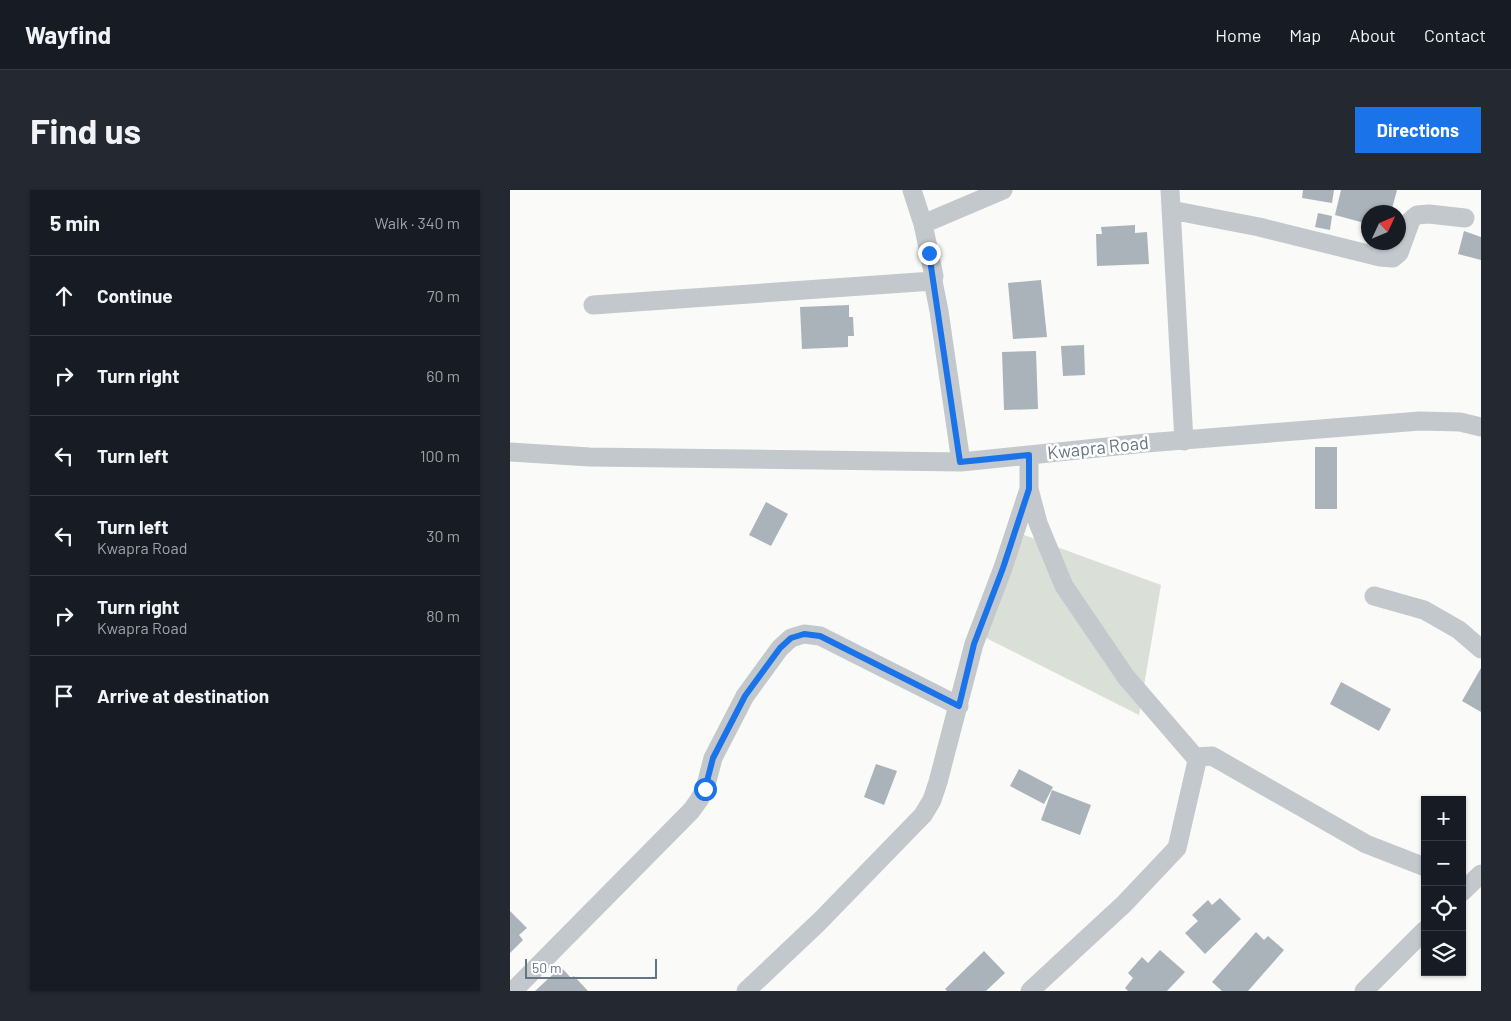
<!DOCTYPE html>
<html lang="en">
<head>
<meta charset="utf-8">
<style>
	body { margin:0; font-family:Barlow,sans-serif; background:#242831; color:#f1f3f6 }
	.controls { position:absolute; right:15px; bottom:15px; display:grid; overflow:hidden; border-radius:0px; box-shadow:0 1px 4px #0004 }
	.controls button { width:45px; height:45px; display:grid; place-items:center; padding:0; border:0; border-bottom:1px solid #363941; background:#171b24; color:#f1f3f6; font:25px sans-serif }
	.compass { position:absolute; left:851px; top:15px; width:45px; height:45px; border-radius:50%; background:#171b24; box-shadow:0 1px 4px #0004; rotate:46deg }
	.scale { position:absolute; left:15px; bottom:12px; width:132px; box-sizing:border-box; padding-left:5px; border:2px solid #657683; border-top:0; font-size:14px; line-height:18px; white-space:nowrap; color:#657683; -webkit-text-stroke:4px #fff; paint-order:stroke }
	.stop { position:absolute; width:15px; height:15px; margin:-11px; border:4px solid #1a73e8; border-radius:50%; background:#fff }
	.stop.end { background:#1a73e8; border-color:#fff; box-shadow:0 1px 5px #0008 }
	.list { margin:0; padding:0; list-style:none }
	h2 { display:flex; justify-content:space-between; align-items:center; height:65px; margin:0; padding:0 20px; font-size:21px }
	h2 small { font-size:16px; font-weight:400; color:#9ea1a6 }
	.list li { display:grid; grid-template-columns:32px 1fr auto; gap:15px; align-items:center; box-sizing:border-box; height:80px; padding:0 20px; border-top:1px solid #363941 }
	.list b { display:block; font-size:19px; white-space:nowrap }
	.list p { margin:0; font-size:16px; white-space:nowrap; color:#9ea1a6 }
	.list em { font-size:16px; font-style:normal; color:#9ea1a6 }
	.icon { flex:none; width:28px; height:28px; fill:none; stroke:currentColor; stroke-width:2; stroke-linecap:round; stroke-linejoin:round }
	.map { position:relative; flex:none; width:971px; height:801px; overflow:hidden; border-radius:0px }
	header { display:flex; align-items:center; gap:30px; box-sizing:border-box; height:70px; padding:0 25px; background:#171b24; border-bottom:1px solid #363941 }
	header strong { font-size:24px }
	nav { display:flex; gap:28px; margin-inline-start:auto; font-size:18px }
	.intro { display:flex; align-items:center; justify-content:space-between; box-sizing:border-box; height:120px; padding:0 30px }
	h1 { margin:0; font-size:35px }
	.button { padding:12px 22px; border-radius:0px; background:#1a73e8; color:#fff; font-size:18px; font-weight:700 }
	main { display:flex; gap:30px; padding:0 30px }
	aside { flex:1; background:#171b24; border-radius:0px; box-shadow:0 1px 4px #0004 }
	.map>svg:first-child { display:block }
</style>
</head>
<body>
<header>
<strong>Wayfind</strong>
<nav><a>Home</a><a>Map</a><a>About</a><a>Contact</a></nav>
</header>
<div class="intro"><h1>Find us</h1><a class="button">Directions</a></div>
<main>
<aside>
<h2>5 min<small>Walk · 340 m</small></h2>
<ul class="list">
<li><svg class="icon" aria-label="ahead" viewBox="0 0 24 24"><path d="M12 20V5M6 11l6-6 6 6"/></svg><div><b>Continue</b></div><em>70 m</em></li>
<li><svg class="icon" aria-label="right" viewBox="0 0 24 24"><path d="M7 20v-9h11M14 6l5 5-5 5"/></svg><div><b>Turn right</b></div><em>60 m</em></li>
<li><svg class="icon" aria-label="left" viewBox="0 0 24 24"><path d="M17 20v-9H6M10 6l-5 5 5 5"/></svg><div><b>Turn left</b></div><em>100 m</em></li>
<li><svg class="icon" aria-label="left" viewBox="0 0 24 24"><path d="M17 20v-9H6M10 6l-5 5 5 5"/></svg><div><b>Turn left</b><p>Kwapra Road</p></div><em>30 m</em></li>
<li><svg class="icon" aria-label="right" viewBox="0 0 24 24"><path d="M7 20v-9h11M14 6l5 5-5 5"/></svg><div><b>Turn right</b><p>Kwapra Road</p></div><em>80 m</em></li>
<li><svg class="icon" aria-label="arrive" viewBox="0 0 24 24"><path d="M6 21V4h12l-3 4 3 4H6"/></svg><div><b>Arrive at destination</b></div></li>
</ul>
</aside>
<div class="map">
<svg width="971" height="801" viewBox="0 0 971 801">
	<rect width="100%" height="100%" fill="#fafaf8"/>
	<!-- green -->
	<path fill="#dadfd7" d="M514 345 651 395 629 525 474 447Z"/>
	<!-- building -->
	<path fill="#aab3b9" d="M793 0H824L822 13 792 8Z
		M831 0H887L881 22H858V34L825 25Z
		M808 23 822 26 820 40 805 37Z
		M625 35V43L637 42 639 74 587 76 586 44H592L591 37Z
		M954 41 971 47V70L948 64Z
		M531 90 537 147 503 149 498 93Z
		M339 115V127H343L344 146H338V157L292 159 290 117Z
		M574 155 575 185 553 186 551 156Z
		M526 161 528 219 494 220 492 162Z
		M805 257H827V319H805Z
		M256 312 278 324 261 356 239 345Z
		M971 478V522L952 511Z
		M831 492 881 519 869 541 820 514Z
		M366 574 387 581 374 615 354 607Z
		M509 579 543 597 534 614 500 596Z
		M542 600 581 615 570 645 531 630Z
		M710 708 731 729 695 764 675 743 688 731 682 725 698 710 702 715Z
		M0 721 17 738 9 745 13 750 0 763Z
		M746 742 754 750 758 746 774 760 738 801H712L702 792Z
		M650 760 675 782 657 801H618L615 798 623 788 618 783 632 767 638 773Z
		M474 761 495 783 476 801H437L435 799Z
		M51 777 61 788 64 786 78 801H25Z"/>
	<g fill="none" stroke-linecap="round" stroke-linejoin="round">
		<!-- minor -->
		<path stroke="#c3c8cc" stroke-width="19" d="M402 0 413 34 424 86 423 91 429 121 451 272
			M660 0 674 251
			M661 20 749 37 870 67 883 68 889 63 901 30 907 25 919 24 955 28
			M413 34 493 0
			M83 115 423 91
			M0 262 80 267 451 272 636 253 910 231 950 232 971 237
			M519 265V299L528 333 554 396 616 487 685 567
			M864 406 914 420 949 440 971 459
			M952 702 971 684
			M3 801 181 621 189 610 195 599 203 568 235 506 270 458 281 448 294 444 310 446 449 516
			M236 801 309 732 413 625 422 610 428 592 464 454 493 378 519 299
			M520 801 614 714 667 658 687 571 685 567 702 566 856 654 915 677
			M854 801 915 740"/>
	</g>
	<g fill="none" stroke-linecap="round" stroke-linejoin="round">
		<!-- route -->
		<path stroke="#1a73e8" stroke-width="6" d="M195 599 203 568 235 506 270 458 281 448 294 444 310 446 449 516 464 454 493 378 519 299V265L450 272 419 63"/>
	</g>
	<g text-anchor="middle" stroke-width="5" stroke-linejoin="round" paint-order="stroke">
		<!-- street labels -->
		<g font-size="18" fill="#657683" stroke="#fff">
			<text transform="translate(588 258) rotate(-6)" y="6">Kwapra Road</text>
		</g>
	</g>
</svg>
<div class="controls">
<button>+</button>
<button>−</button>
<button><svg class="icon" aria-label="locate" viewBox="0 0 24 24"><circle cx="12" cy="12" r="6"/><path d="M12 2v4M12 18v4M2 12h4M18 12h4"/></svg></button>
<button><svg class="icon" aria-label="layers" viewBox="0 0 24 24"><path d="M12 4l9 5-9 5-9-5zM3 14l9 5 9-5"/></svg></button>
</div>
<svg class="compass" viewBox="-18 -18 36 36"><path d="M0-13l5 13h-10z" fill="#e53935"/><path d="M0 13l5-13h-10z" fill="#9ea1a6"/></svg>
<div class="scale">50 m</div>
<div class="stop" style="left:195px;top:599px"></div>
<div class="stop end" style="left:419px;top:63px"></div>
</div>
</main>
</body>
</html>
